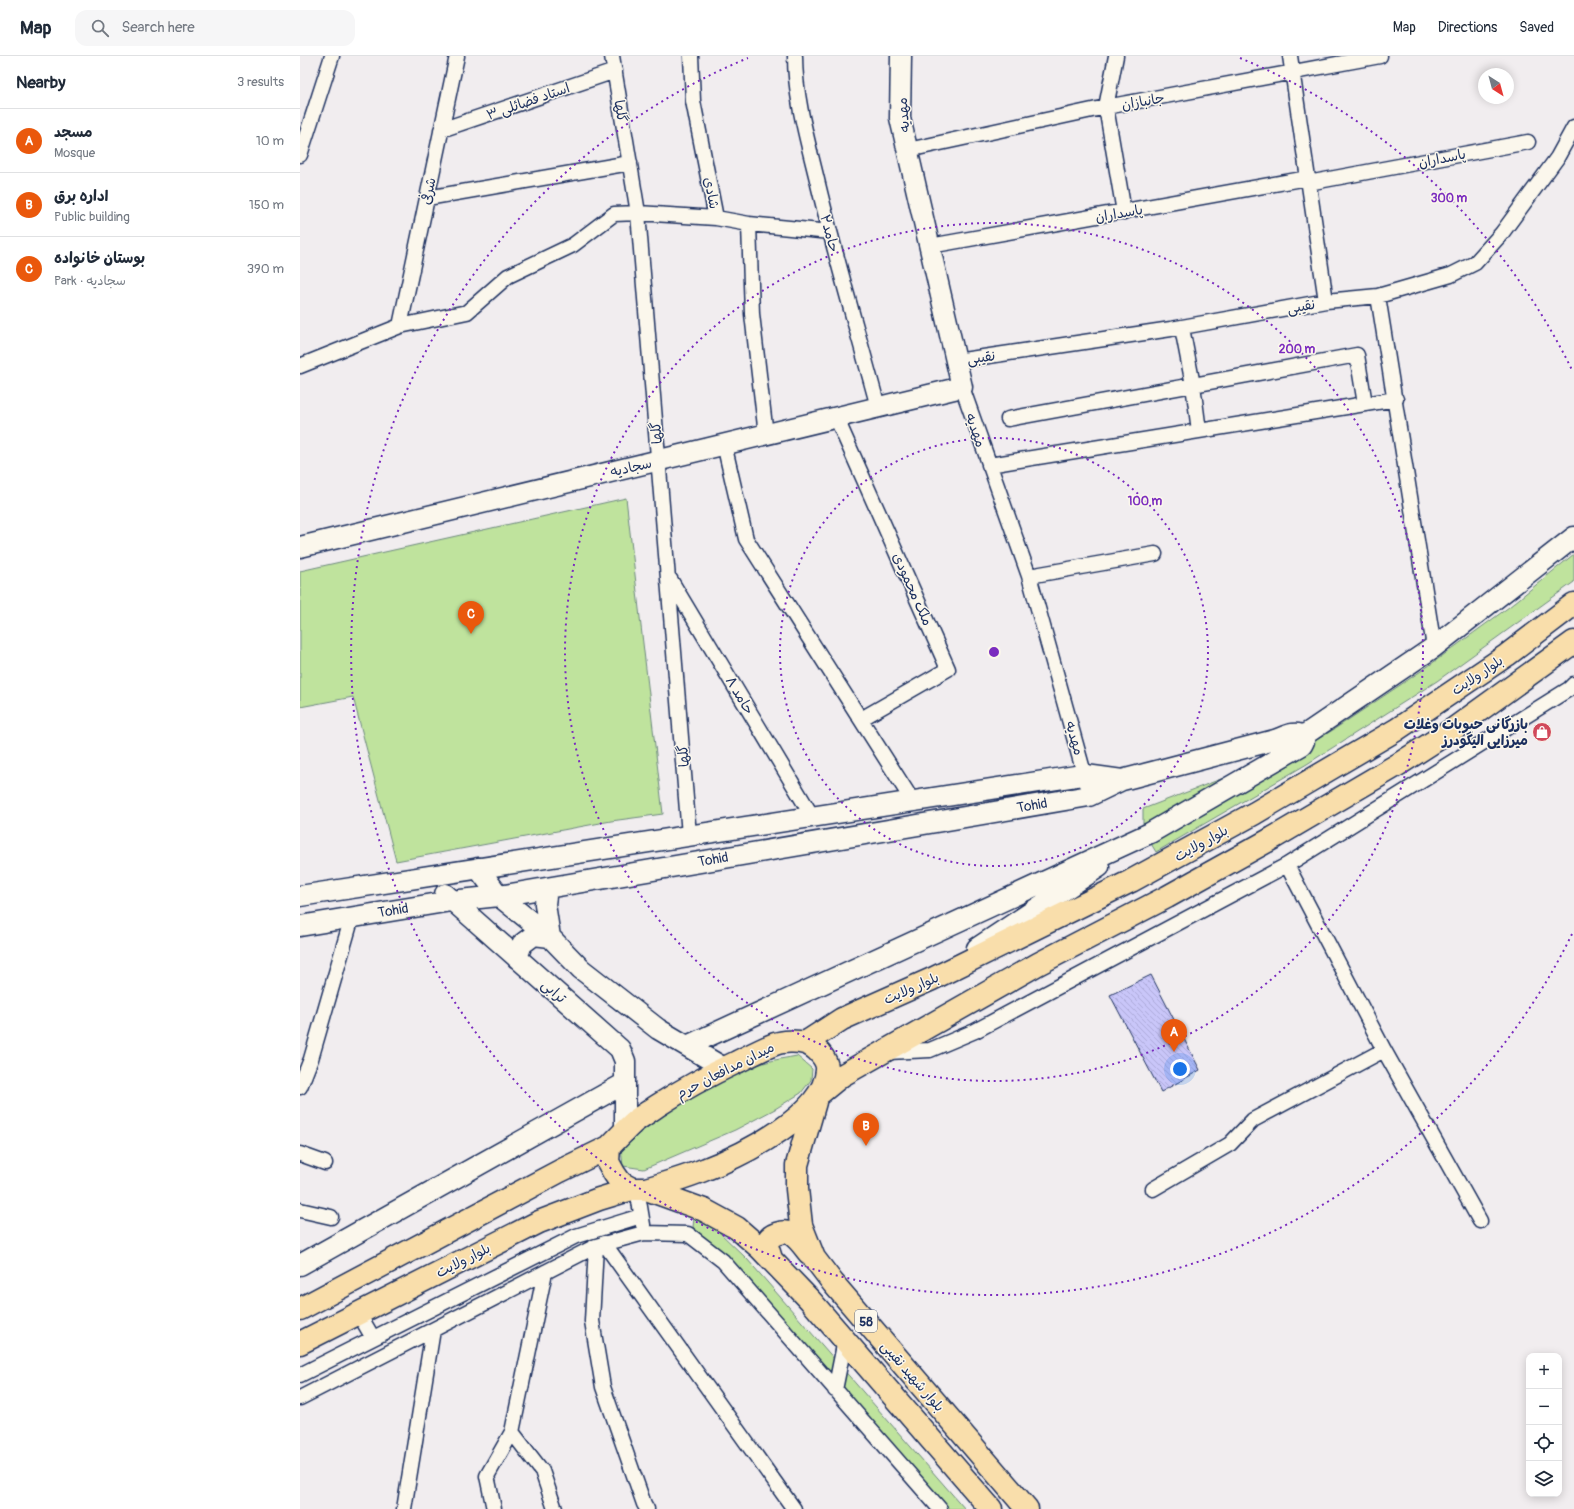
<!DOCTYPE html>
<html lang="en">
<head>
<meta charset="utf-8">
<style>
	body { margin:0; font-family:Pangolin,"Playpen Sans Arabic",sans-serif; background:#f6f6f7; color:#1f2937 }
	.controls { position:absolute; right:12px; bottom:12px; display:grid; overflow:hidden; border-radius:8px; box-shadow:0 2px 10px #0003 }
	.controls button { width:36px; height:36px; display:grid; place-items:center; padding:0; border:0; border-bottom:1px solid #e0e1e3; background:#fff; color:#1f2937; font:20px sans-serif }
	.compass { position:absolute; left:1178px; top:12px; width:36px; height:36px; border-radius:50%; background:#fff; box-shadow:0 2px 10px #0003; rotate:144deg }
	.you { position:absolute; left:880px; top:1013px; width:14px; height:14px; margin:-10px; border:3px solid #fff; border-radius:50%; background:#1a73e8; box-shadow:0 0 0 6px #1a73e833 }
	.badge { display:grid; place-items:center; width:26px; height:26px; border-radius:50%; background:#ea580c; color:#fff; font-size:13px; font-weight:700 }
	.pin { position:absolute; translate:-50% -33px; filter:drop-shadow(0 1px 2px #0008) }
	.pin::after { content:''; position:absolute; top:21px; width:14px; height:12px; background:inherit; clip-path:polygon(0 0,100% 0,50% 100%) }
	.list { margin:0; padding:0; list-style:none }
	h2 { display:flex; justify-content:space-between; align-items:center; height:52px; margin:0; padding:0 16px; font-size:17px }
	h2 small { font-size:13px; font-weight:400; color:#747a83 }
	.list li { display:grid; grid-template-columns:26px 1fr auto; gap:12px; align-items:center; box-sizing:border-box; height:64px; padding:0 16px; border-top:1px solid #e0e1e3 }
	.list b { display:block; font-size:15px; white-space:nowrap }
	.list p { margin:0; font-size:13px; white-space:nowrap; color:#747a83 }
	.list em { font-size:13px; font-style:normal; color:#747a83 }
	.icon { flex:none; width:22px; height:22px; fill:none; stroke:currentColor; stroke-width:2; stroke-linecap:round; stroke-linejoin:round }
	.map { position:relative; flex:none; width:1274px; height:1453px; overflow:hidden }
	header { display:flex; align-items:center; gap:24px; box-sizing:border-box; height:56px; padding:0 20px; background:#fff; border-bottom:1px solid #e0e1e3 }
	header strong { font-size:19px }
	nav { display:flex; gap:22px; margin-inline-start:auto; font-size:14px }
	.search { width:280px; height:36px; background:#f6f6f7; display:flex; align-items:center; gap:10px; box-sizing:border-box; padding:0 14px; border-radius:12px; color:#747a83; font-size:15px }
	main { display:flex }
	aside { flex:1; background:#fff }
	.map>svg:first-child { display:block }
</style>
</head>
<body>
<header>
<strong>Map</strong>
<div class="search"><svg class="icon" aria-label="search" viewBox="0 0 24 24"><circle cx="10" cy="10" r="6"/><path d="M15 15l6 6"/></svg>Search here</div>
<nav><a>Map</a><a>Directions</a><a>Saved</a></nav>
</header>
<main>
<aside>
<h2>Nearby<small>3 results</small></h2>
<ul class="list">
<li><span class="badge">A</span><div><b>مسجد</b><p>Mosque</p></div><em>10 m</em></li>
<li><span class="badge">B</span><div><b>اداره برق</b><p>Public building</p></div><em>150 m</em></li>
<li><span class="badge">C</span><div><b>بوستان خانواده</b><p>Park · سجادیه</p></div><em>390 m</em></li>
</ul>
</aside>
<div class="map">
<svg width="1274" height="1453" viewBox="0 0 1274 1453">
	<defs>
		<pattern id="building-back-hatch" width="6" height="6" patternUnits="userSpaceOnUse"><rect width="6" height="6" fill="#c9c6f9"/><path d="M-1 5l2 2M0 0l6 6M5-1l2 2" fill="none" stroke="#acaad8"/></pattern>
	</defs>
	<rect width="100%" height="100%" fill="#f1edef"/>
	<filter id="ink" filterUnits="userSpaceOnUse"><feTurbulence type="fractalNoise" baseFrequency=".025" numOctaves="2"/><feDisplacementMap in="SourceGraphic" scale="8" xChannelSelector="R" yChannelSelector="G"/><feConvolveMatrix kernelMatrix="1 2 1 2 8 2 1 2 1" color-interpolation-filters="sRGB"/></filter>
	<g filter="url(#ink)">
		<!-- green -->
		<path fill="#bfe39d" stroke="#6d897e" d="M326 442 363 758 311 765 96 805 53 641 0 651V515Z
			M1274 498V526L1137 625 1007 708 856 796 850 786 1036 672 1127 611 1209 551Z
			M926 721 843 775V753Z
			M497 1000 512 1013 511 1024 501 1037 475 1053 435 1074 344 1113 323 1110 321 1092C362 1059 415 1020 467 1006 477 1003 487 1002 497 1000Z
			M394 1162 416 1173 447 1203 665 1453H642L393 1171Z"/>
		<!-- building -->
		<path fill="url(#building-back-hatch)" stroke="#1b2f5e" d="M851 919 900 1014 861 1036 810 939Z"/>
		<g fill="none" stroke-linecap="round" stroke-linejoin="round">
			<!-- street casing -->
			<g stroke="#1b2f5e" stroke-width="17">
				<path id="street" d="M312 0 338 157 389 779
					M391 0 393 45 416 162 449 168 530 176
					M495 0C495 43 508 86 518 128 536 203 558 277 578 351
					M816 0 806 51 824 156
					M990 0 1026 245
					M141 74 315 15
					M608 94 806 51 1080 0
					M0 99 32 0
					M1008 127 1228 86
					M127 142 330 107
					M449 168 452 258 466 379
					M630 190 1008 122
					M1078 240 1134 591
					M100 270 157 0
					M882 272 893 329 899 375
					M656 305 871 273 1026 245 1078 240 1151 219 1175 207 1202 177 1257 102 1274 71
					M0 310 100 270 167 256 208 220 273 189 314 158 338 157 416 162
					M662 331 729 520 787 728
					M536 361 648 613 561 663
					M708 363 1057 299 1065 348
					M424 388 446 483 612 744
					M689 409 1096 343
					M729 520 855 498
					M370 523 512 760
					M987 809 1269 633 1274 628
					M588 996 630 994 675 975 987 809 1084 994 1180 1165
					M0 1031 11 1003 52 861
					M0 1098 25 1107
					M337 1133 343 1169
					M853 1133 930 1088 953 1064 1084 994
					M0 1154 31 1161
					M304 1187 494 1453
					M296 1190 292 1265 303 1331 344 1448 347 1453
					M59 1258 73 1282
					M0 1319 276 1180 341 1160
					M535 1334 545 1284
					M0 1342 296 1190 344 1177 388 1178 423 1205 640 1453
					M212 1376 242 1415 255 1453
					M104 1453 133 1274
					M194 1453 187 1420 212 1376 245 1216"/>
			</g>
			<!-- secondary casing -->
			<g stroke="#1b2f5e" stroke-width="23">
				<path id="secondary" d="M0 491 662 331 600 62 601 0
					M1003 680 1134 591 1274 481
					M178 812 199 840 250 881 281 913 358 973 424 1012
					M145 838 320 993 325 1005V1076
					M0 840 776 720 786 719 822 724
					M0 870 151 845 199 840 789 740 822 724 975 684C984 681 995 674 1003 680
					M677 892 799 811
					M217 902 222 888 234 879 250 881 245 848 247 832
					M387 990 850 777 1002 689 1004 685 1003 680
					M0 1209 325 1027"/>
			</g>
			<!-- primary casing -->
			<g stroke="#1b2f5e" stroke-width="25">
				<path id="primary" d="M505 987 542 963 632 923 831 825 955 757 1096 674 1207 599 1274 548
					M519 1038 541 1020 738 908 867 841 973 782 1099 708 1155 672 1274 586
					M515 1046 497 1109V1133L501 1169 514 1202 533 1227 727 1453
					M346 1133C366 1127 387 1121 406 1113 443 1099 525 1058 527 1014 528 1003 515 990 505 987 497 985 483 985 475 988 462 993 449 1000 437 1006 409 1019 383 1033 357 1050 350 1055 342 1060 335 1065 326 1073 318 1082 309 1091L308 1106 314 1117 321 1127 332 1133H346L404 1154 437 1172 460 1192 510 1244 691 1453
					M471 1203C470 1198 467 1192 467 1187 469 1178 484 1174 491 1178 498 1182 504 1191 509 1197
					M0 1253 260 1115 309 1091
					M0 1287 239 1166 299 1143 332 1133"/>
			</g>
			<!-- street -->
			<use href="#street" stroke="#fbf7ec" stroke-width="14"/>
			<!-- secondary -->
			<use href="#secondary" stroke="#fbf7ec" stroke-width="20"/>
			<!-- primary -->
			<use href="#primary" stroke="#f9deab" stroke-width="22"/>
		</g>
	</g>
	<!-- distance rings -->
	<g fill="none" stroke="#7b2cbf" stroke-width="2" stroke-dasharray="2 4">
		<circle cx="694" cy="596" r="214"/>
		<circle cx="694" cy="596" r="429"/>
		<path d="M1272 878A643 643 0 1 1 448 2M940 2A643 643 0 0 1 1272 314"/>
	</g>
	<!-- icons -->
	<defs>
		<g id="shop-disc" transform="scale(1)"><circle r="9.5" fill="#d1495b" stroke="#fbf7ec"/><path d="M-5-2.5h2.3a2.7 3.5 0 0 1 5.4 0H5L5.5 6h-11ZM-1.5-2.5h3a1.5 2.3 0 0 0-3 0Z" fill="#fff"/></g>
	</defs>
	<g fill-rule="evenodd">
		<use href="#shop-disc" x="1242" y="676"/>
	</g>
	<g text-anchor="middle" stroke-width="3" stroke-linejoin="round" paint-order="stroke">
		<!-- shield labels -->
		<rect fill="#fbf7ec" stroke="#5e6b89" stroke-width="1" x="555" y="1254" width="22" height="22" rx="3"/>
		<g font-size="13" font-weight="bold" fill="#1b2f5e">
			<text x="566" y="1270">58</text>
		</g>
		<!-- street labels -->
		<g font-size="14" fill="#1b2f5e" stroke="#fbf7ec">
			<text transform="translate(228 45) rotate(-19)" y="5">استاد فضائلی ۳</text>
			<text transform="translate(843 45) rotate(-10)" y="5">جانبازان</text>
			<text transform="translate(321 55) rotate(81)" y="5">گلها</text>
			<text transform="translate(603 59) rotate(-95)" y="5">مهدیه</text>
			<text transform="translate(1142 102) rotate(-11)" y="5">پاسداران</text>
			<text transform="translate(128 135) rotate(-78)" y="5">شرفی</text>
			<text transform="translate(412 137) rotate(79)" y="5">شادی</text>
			<text transform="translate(819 157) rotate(-10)" y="5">پاسداران</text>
			<text transform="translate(530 177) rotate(75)" y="5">حامد۲</text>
			<text transform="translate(1001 250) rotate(-10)" y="5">نقیبی</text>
			<text transform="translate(681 301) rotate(-8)" y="5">نقیبی</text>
			<text transform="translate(676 374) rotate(71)" y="5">مهدیه</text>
			<text transform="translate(356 377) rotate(-95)" y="5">گلها</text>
			<text transform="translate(331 411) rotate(-13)" y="5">سجادیه</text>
			<text transform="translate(613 533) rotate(66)" y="5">ملک محمودی</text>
			<text transform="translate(1177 619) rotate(-34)" y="5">بلوار ولایت</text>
			<text transform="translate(440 639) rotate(59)" y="5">حامد ۸</text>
			<text transform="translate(775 682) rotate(74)" y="5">مهدیه</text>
			<text transform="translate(383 700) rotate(-95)" y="5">گلها</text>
			<text transform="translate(732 749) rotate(-10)" y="5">Tohid</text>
			<text transform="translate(901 787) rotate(-29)" y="5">بلوار ولایت</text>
			<text transform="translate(413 803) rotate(-10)" y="5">Tohid</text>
			<text transform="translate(93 854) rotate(-9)" y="5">Tohid</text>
			<text transform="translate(611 932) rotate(-24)" y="5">بلوار ولایت</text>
			<text transform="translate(254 935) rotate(41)" y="5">ترابی</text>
			<text transform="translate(425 1014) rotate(-27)" y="5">میدان مدافعان حرم</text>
			<text transform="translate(163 1204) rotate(-27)" y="5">بلوار ولایت</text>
			<text transform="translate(613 1320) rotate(49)" y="5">بلوار شهید نقیبی</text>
		</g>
		<!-- poi labels -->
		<g font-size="14" font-weight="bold" fill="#1b2f5e" stroke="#fbf7ec" text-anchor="end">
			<text x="1228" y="673">بازرگانی حبوبات وغلات<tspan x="1228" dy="16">میرزایی الیگودرز</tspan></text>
		</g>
	</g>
	<circle cx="694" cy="596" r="6" fill="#7b2cbf" stroke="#fbf7ec" stroke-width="2"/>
	<g font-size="12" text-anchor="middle" font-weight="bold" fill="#7b2cbf" stroke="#fbf7ec" stroke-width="3" stroke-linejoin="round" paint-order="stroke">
		<text x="1149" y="146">300 m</text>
		<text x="997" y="297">200 m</text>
		<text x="845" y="449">100 m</text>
	</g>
</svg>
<div class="controls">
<button>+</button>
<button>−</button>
<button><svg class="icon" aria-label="locate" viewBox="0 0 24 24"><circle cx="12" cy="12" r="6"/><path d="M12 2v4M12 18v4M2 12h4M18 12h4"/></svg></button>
<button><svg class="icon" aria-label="layers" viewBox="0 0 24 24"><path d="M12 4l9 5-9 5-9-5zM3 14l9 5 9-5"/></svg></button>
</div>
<svg class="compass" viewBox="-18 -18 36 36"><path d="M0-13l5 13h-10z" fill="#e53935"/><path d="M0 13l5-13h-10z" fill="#747a83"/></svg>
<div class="you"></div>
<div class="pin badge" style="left:874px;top:996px">A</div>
<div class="pin badge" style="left:566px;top:1090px">B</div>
<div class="pin badge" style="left:171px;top:578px">C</div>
</div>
</main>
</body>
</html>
